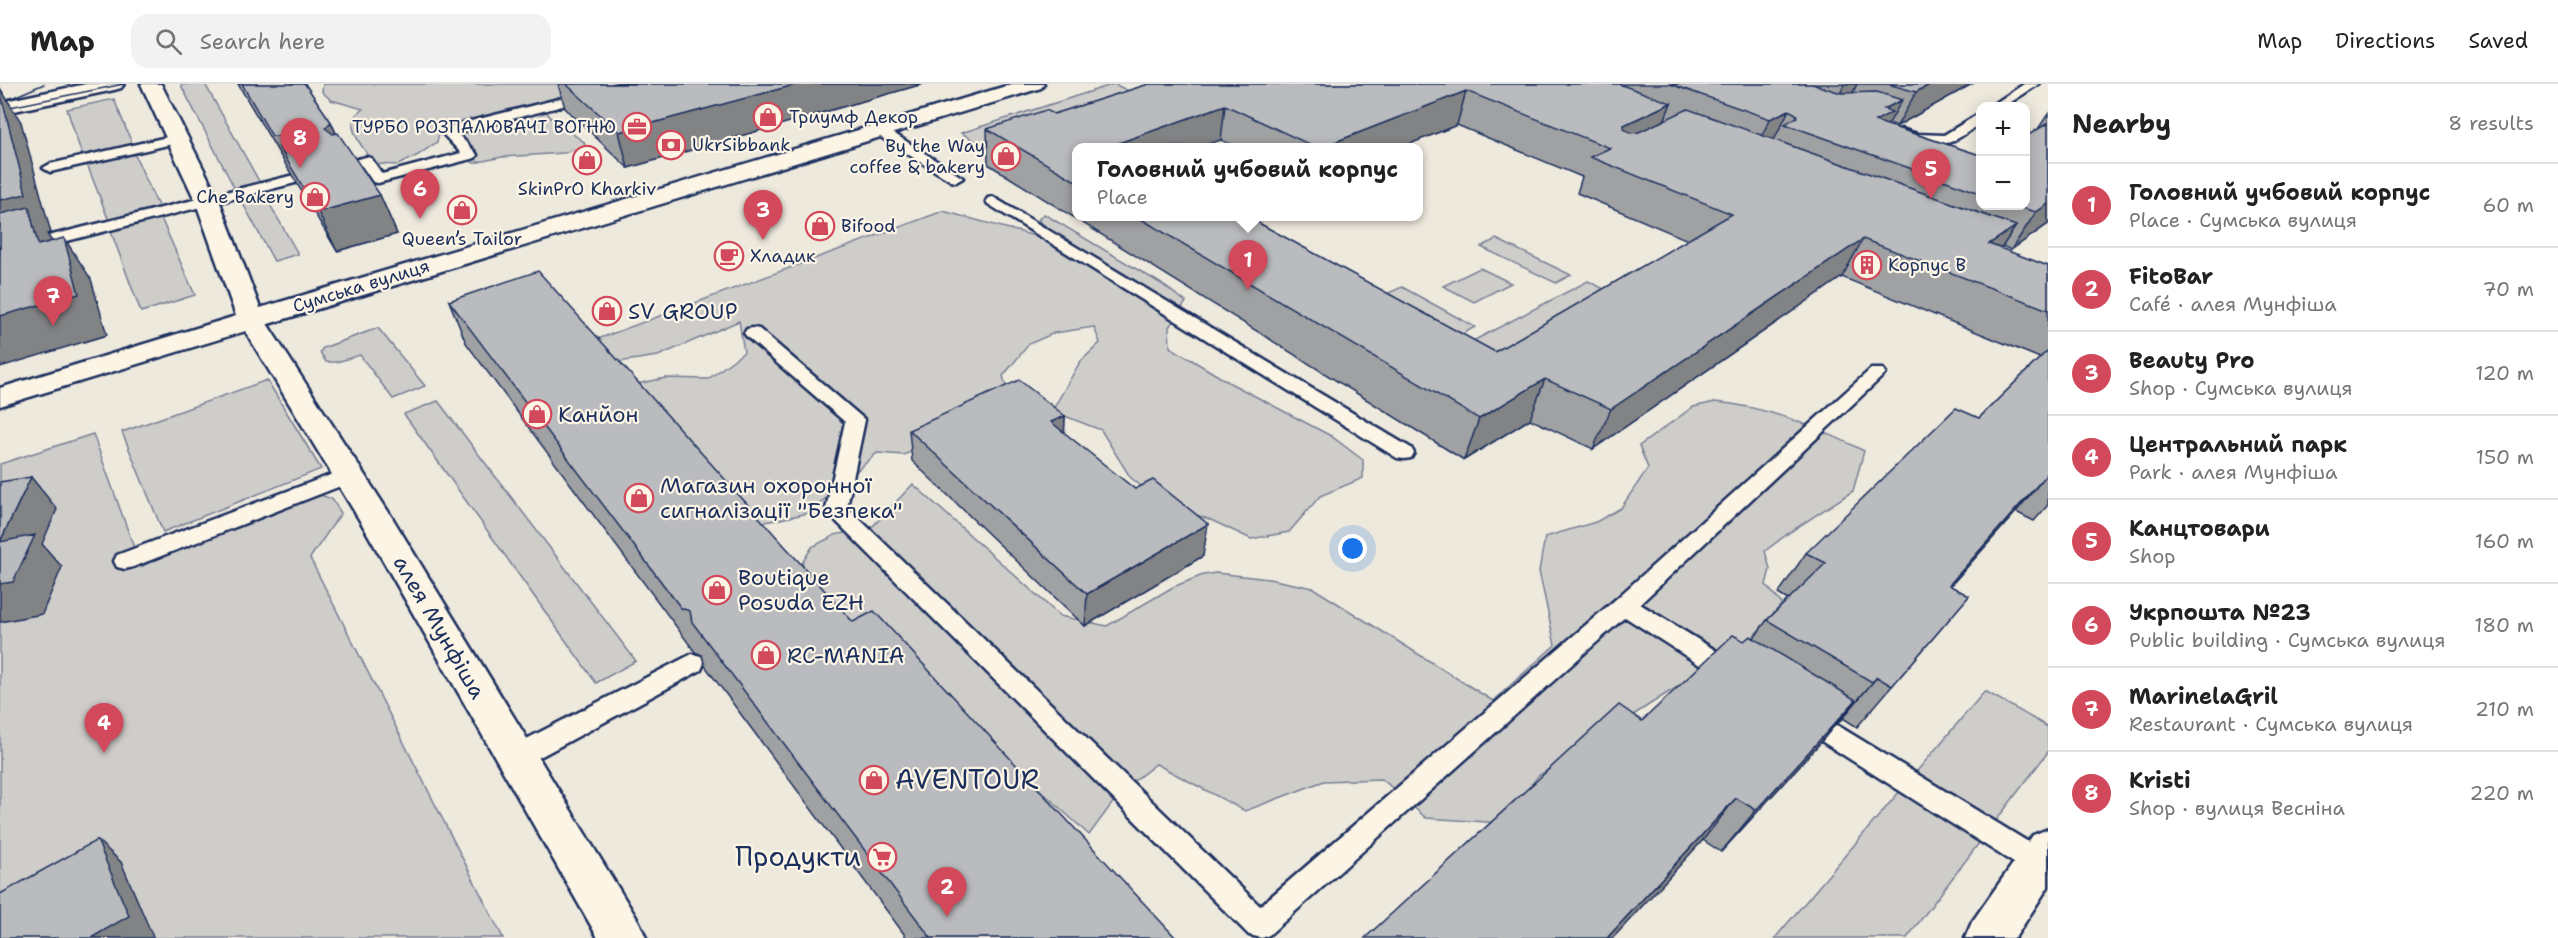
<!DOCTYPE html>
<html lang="en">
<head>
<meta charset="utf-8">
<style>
	body { margin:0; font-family:"Shantell Sans",sans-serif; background:#f2f2f2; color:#222 }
	.controls { position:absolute; right:18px; top:18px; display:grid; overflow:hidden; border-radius:12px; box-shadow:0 3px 15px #0003 }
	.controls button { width:54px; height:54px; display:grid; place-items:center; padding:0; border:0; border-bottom:2px solid #e0e0e0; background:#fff; color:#222; font:30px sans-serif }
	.you { position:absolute; left:1353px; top:465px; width:21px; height:21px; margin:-15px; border:4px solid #fff; border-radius:50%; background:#1a73e8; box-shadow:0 0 0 9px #1a73e833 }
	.badge { display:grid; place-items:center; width:39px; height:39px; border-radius:50%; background:#d1495b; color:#fff; font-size:20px; font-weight:700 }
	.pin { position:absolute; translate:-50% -50px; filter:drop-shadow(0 2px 3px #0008) }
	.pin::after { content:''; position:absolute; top:32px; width:21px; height:18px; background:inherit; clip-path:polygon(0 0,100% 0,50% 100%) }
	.popup { position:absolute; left:1072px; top:59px; width:351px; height:78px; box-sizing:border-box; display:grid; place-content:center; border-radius:12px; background:#fff; filter:drop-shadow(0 2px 4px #0005); font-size:20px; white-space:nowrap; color:#767676 }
	.popup b { font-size:22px; color:#222 }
	.popup::after { content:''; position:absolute; left:50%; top:100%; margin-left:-12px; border:12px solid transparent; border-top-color:#fff }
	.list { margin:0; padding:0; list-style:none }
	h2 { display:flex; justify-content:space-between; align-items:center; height:78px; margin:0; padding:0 24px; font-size:26px }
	h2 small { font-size:20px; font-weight:400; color:#767676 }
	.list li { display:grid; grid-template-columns:39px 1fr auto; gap:18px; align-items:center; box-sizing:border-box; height:84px; padding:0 24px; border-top:2px solid #e0e0e0 }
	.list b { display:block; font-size:22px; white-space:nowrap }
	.list p { margin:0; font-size:20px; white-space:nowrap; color:#767676 }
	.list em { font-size:20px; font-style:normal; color:#767676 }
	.icon { flex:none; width:33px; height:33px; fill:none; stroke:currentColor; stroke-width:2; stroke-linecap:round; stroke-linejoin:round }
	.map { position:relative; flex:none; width:2048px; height:854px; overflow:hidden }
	header { display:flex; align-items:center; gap:36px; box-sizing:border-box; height:84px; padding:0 30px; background:#fff; border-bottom:2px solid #e0e0e0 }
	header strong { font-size:28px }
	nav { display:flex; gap:33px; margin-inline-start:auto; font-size:21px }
	.search { width:420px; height:54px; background:#f2f2f2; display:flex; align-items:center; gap:15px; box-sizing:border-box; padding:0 21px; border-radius:18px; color:#767676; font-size:22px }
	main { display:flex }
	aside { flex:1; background:#fff }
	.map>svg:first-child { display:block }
</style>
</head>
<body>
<header>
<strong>Map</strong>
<div class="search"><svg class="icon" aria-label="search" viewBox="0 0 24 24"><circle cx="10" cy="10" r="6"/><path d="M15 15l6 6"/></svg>Search here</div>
<nav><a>Map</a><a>Directions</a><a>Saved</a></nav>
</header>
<main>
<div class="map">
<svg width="2048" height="854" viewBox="0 0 2048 854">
	<rect width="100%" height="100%" fill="#eee9dd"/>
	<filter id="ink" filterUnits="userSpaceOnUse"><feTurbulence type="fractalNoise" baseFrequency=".0167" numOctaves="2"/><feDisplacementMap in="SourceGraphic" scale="12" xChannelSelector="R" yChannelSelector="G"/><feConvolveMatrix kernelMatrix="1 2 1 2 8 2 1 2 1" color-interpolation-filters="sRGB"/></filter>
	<g filter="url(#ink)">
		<!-- green -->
		<path fill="#cfcdca" stroke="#757e94" stroke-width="1.5" d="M187 0H205L260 99 235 105 181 1Z
			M323 0H604L556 14 546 20 545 26 553 36 584 58 585 62 564 69 502 73 474 79 463 74C462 59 462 49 447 43L439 50 437 58 418 71 398 81 377 80C367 71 346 45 355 32 357 29 360 27 363 25L331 16 322 8Z
			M1114 0 1162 23 1001 73 961 49Z
			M114 15 133 62 83 74 67 25Z
			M134 69 159 124 109 137 87 80Z
			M264 110 298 170 274 177 241 116Z
			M943 127 1035 152 1050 158 1058 152 1038 136 1044 130 1160 199 1186 218 1169 243 1170 263 1230 299 1331 352 1363 376V394L1320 412 1289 448 1251 455 1211 436 1162 419 1130 393 1101 346 1052 327 1080 278 1100 259 1094 243 1054 249 1029 260 1003 292 1009 312 1004 323 904 371 877 369 809 429 746 442 626 302 666 294 708 295 744 268 739 237 658 272 618 278 595 256Z
			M160 132 195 211 141 228 110 145Z
			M1496 155 1571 191 1556 199 1481 163Z
			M1480 184 1511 199 1474 218 1443 202Z
			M1588 197 1626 216 1504 282 1467 260Z
			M1402 203 1475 243 1457 253 1384 211Z
			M378 244 425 302 393 315 360 271 337 278H326L320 268 323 264Z
			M267 296 321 385 163 448 122 348Z
			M438 317 636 577 596 599 404 330Z
			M1715 318C1766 322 1819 344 1864 367L1853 407 1790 448 1765 467 1770 485 1766 501 1782 520 1741 566 1669 608 1538 692 1502 739 1426 734 1382 695 1324 697 1245 727 1156 680 1122 706 1089 751 900 576 814 511 802 479 812 463 835 451 873 442 913 400 1060 532 1107 542 1173 503 1203 491 1216 489 1269 495 1313 504 1493 617 1555 561 1539 487 1545 453 1596 438 1621 424 1648 384 1639 362 1693 323Z
			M93 350 141 483 177 464 315 409 332 415 341 429 310 474 503 854H0V380Z
			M1985 607 2048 643V668L1907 854H1775Z"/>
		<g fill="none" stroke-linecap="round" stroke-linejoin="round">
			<!-- lane casing -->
			<g stroke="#1b2f5e" stroke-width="5">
				<path id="lane" d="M618 0H639L637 3 457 49 475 68 477 71 475 74 378 99 373 98 362 82 351 85 344 81 346 78 366 73 371 74 382 90 461 69 443 50 441 47 443 44Z
					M2024 0H2039L2005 22H1991Z
					M1980 29V39C1972 45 1963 52 1953 57 1941 63 1903 58 1894 49L1901 45 1917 50 1944 51Z
					M879 42 884 43 963 94 956 98 951 97 874 49 872 46Z
					M176 51 183 55 181 58 50 88 43 84 50 80Z
					M294 91 299 92 301 95 299 98 0 174V164Z
					M993 113 1411 364 1414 369 1411 374 1404 375 1397 374 988 120 986 117 988 114Z
					M753 244 759 245 865 336 847 423 1260 822 1616 515 1871 285H1883L1886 289 1640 520 1741 582 1744 589 1741 596 1732 599 1723 596 1625 533 1269 851 1262 854 1249 851 829 430 826 425 845 338 747 253 744 249 747 245Z
					M349 384 356 386 359 391 356 396 133 483 125 485 117 483 114 477 117 471Z
					M692 570 701 572 704 579 701 586 525 681 516 684 507 681 503 673 507 665Z
					M1805 624 1814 627 2048 770V788L2038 792 2028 788 1796 641 1792 634 1796 627Z"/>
			</g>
			<!-- street casing -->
			<g stroke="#1b2f5e" stroke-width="5">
				<path id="street" d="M86 0H124L121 4 114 6 0 30V18Z
					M251 227 261 229 264 235 393 435 639 838 646 854H598L365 445 238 235 241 229Z
					M2048 745V803L2015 854H1965L1972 838 2033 751Z"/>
			</g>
			<!-- primary casing -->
			<g stroke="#1b2f5e" stroke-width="5">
				<path id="primary" d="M141 0H161L219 116 260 224 1013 0H1044L1041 4 0 322V304L236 232 195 116Z"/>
			</g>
			<!-- lane -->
			<use href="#lane" fill="#fcf5e5" fill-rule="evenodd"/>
			<!-- street -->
			<use href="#street" fill="#fcf5e5" fill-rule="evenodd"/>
			<!-- primary -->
			<use href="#primary" fill="#fcf5e5" fill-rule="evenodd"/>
			<!-- tram -->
			<path stroke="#1b2f5e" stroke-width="1.5" d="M0 19 44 0
				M0 25 124 0"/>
		</g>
		<!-- wall -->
		<path fill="#a0a1a3" stroke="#1b2f5e" stroke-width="1.5" fill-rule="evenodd" d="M238 0H305L331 38 336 49 380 111 397 150 337 167Z
			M558 0H923L628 84 565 24Z
			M1149 0H1972L1897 42 1889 39 1888 41 1980 71V122H2025L2038 45 2048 30V140L2011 166 2002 162 2001 165 2048 182V421L2034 437 2016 428 1950 502 1969 512 1857 643 1843 634 1838 639 1837 638 1820 659 1721 768 1703 756 1642 637 1744 557 1754 554 1767 536 1788 516 1778 510 1806 469 1979 334 2040 274 1842 193 1593 365 1530 335 1464 376 988 80 987 45 1054 30ZM1457 41 1582 93 1577 109 1688 156 1495 268 1246 132H1077V63L1221 56 1237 63H1402Z
			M449 217 853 538 1176 854H907L705 582 702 571 695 568 466 259Z
			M1065 332 1064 349 1203 472 1085 542 912 377 909 346Z"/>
		<!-- shaded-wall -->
		<path fill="#828385" stroke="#1b2f5e" stroke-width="1.5" d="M798 0H923L628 84 619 48Z
			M1845 0H1857L1843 28 1829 31Z
			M1931 0H1972L1897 42 1916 8Z
			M0 4 21 38 51 149 47 150 55 162H0Z
			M1466 7 1457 41 1402 63H1322Z
			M1902 16 1883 50 1875 37 1884 25Z
			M1671 19 1658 53 1611 76 1624 41Z
			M1225 21 1221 56 1199 63H1113V61Z
			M1789 26 1772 60 1753 69 1770 35Z
			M331 38 347 75 325 44Z
			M380 111 397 150 337 167 318 128Z
			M2048 120V140L2011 166 2036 128Z
			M2016 142 1991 180 1989 160Z
			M64 154 91 195 107 251 0 283V232Z
			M1863 155 1842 193 1593 365 1611 325Z
			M1545 295 1530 335 1464 376 1479 335Z
			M1065 332 1064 363 1051 338Z
			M2048 389 2016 428 1914 543 1949 501Z
			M31 393 57 425 42 460 62 483 42 530 0 538V458Z
			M1208 440 1203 472 1085 542 1087 510Z
			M1877 593 1843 634 1838 639Z
			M1856 616 1820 659 1721 768 1756 726Z
			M1736 714 1703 756 1613 854H1607Z
			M97 756 121 778 153 853 152 854H91Z"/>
		<!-- building -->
		<path fill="#babbbe" stroke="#1b2f5e" stroke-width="1.5" d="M242 0H305L331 38 325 44 333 50 338 49 380 111 318 128 279 63 283 61 285 56 282 52H272Z
			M566 0H798L619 48Z
			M1149 0H1619L1671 19 1624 41V45L1631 49 1639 48 1688 25 2016 142 1989 160 2048 182V226L1863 155 1611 325 1545 295 1479 335 1136 132H1246L1495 268 1732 130 1590 73 1610 64 1466 7 1322 63H1315L1225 21 1113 61 1119 63H1077V98L987 45 1046 26 1054 30Z
			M1670 0H1812L1841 9 1877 8 1902 16 1884 25 1892 28 1875 37 1980 71V109L1785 40 1797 33 1796 30 1789 26 1770 35Z
			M1888 0H1931L1916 8Z
			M0 7 26 110 0 116Z
			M2048 39V120L2036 128 2016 122H2025V53Z
			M29 123 38 161 64 154 79 210 0 232V130Z
			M538 187 853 538 874 527 1176 854H931L692 538 690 527 681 524 449 217Z
			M2048 266V389L1949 501 1969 512 1892 602 1877 593 1872 598 1767 536 1826 479 1806 469 1956 324 1979 334Z
			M1019 296 1065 332 1051 338 1135 405 1153 396 1208 440 1087 510 909 346Z
			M31 393 0 458 35 451 13 498 0 500V398Z
			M1733 551 1744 557 1750 552 1856 616 1756 726 1736 714 1607 854H1365L1619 621 1642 637Z
			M97 756 129 832 91 854H0V810Z"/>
	</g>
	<!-- icons -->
	<defs>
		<g id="shop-ring" transform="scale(1.5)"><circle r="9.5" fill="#fcf5e5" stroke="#d1495b" stroke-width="1.5"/><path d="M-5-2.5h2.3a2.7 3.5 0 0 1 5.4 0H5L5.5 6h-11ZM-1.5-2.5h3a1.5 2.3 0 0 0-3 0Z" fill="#d1495b"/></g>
		<g id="office-ring" transform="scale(1.5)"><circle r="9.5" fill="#fcf5e5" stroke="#d1495b" stroke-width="1.5"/><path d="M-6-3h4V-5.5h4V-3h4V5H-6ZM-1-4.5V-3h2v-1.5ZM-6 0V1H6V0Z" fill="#d1495b"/></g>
		<g id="bank-ring" transform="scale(1.5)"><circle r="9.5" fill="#fcf5e5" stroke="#d1495b" stroke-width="1.5"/><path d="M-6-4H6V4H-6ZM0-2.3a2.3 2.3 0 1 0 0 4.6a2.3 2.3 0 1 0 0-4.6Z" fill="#d1495b"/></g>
		<g id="cafe-ring" transform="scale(1.5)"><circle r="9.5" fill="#fcf5e5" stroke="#d1495b" stroke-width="1.5"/><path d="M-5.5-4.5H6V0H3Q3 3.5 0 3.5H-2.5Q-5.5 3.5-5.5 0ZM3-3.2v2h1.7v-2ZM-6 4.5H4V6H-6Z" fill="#d1495b"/></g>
		<g id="building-ring" transform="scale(1.5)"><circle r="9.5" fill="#fcf5e5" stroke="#d1495b" stroke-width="1.5"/><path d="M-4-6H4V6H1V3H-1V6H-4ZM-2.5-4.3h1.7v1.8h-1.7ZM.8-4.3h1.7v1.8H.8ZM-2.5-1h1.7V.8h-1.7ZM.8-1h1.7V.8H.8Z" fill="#d1495b"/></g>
		<g id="supermarket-ring" transform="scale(1.5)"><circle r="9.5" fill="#fcf5e5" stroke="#d1495b" stroke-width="1.5"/><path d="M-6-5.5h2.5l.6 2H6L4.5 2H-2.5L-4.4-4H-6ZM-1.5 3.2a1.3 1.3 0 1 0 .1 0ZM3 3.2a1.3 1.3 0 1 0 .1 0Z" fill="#d1495b"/></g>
	</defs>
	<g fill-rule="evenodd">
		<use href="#shop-ring" x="768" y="33"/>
		<use href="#office-ring" x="637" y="43"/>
		<use href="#bank-ring" x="671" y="61"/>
		<use href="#shop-ring" x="1006" y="72"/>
		<use href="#shop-ring" x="587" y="76"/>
		<use href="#shop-ring" x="315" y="113"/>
		<use href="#shop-ring" x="462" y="126"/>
		<use href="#shop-ring" x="820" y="142"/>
		<use href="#cafe-ring" x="729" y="172"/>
		<use href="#building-ring" x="1867" y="181"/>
		<use href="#shop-ring" x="607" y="227"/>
		<use href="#shop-ring" x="537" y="330"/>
		<use href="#shop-ring" x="639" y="414"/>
		<use href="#shop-ring" x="717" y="506"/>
		<use href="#shop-ring" x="766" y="571"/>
		<use href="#shop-ring" x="874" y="696"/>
		<use href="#supermarket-ring" x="882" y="773"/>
	</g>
	<g text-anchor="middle" stroke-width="4.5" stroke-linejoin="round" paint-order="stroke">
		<!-- far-poi labels -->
		<g font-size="18" fill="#1b2f5e" stroke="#fcf5e5" text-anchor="start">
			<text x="789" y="39">Триумф Декор</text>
			<text x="616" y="49" text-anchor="end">ТУРБО РОЗПАЛЮВАЧІ ВОГНЮ</text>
			<text x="692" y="67">UkrSibbank</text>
			<text x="985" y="68" text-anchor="end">By the Way<tspan x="985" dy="21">coffee &amp; bakery</tspan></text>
			<text x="587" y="111" text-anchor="middle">SkinPrO Kharkiv</text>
			<text x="294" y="119" text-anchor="end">Che Bakery</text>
			<text x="841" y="148">Bifood</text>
			<text x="462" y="161" text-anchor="middle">Queen’s Tailor</text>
			<text x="750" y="178">Хладик</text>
			<text x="1888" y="187">Корпус В</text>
		</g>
		<!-- far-street labels -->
		<g font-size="18" fill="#1b2f5e" stroke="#fcf5e5">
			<text transform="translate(361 202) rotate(-17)" y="6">Сумська вулиця</text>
		</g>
		<!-- poi labels -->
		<g font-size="22" fill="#1b2f5e" stroke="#fcf5e5" text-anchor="start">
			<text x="628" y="235">SV GROUP</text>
			<text x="558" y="338">Канйон</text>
			<text x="660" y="409">Магазин охоронної<tspan x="660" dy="25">сигналізації "Безпека"</tspan></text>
			<text x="738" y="501">Boutique<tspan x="738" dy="25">Posuda EZH</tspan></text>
			<text x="787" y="579">RC-MANIA</text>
		</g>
		<!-- street labels -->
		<g font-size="22" fill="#1b2f5e" stroke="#fcf5e5">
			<text transform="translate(440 543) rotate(60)" y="8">алея Мунфіша</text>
		</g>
		<!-- near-poi labels -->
		<g font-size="27" fill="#1b2f5e" stroke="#fcf5e5" text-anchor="start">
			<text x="895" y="705">AVENTOUR</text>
			<text x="861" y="782" text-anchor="end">Продукти</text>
		</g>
	</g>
</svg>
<div class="controls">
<button>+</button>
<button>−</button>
</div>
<div class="you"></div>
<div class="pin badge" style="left:1248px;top:206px">1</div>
<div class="popup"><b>Головний учбовий корпус</b>Place</div>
<div class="pin badge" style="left:947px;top:833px">2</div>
<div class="pin badge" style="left:763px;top:156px">3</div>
<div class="pin badge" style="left:104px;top:669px">4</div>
<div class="pin badge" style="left:1931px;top:115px">5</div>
<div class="pin badge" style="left:420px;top:135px">6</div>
<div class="pin badge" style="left:53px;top:242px">7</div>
<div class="pin badge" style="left:300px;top:84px">8</div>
</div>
<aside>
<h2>Nearby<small>8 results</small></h2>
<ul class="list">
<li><span class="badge">1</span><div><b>Головний учбовий корпус</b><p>Place · Сумська вулиця</p></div><em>60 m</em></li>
<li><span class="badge">2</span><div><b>FitoBar</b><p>Café · алея Мунфіша</p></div><em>70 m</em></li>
<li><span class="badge">3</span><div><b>Beauty Pro</b><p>Shop · Сумська вулиця</p></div><em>120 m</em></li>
<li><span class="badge">4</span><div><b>Центральний парк</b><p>Park · алея Мунфіша</p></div><em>150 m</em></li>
<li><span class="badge">5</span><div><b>Канцтовари</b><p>Shop</p></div><em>160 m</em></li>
<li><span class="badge">6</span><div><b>Укрпошта №23</b><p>Public building · Сумська вулиця</p></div><em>180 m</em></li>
<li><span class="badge">7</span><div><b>MarinelaGril</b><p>Restaurant · Сумська вулиця</p></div><em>210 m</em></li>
<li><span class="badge">8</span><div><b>Kristi</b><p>Shop · вулиця Весніна</p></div><em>220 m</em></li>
</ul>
</aside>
</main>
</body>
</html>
